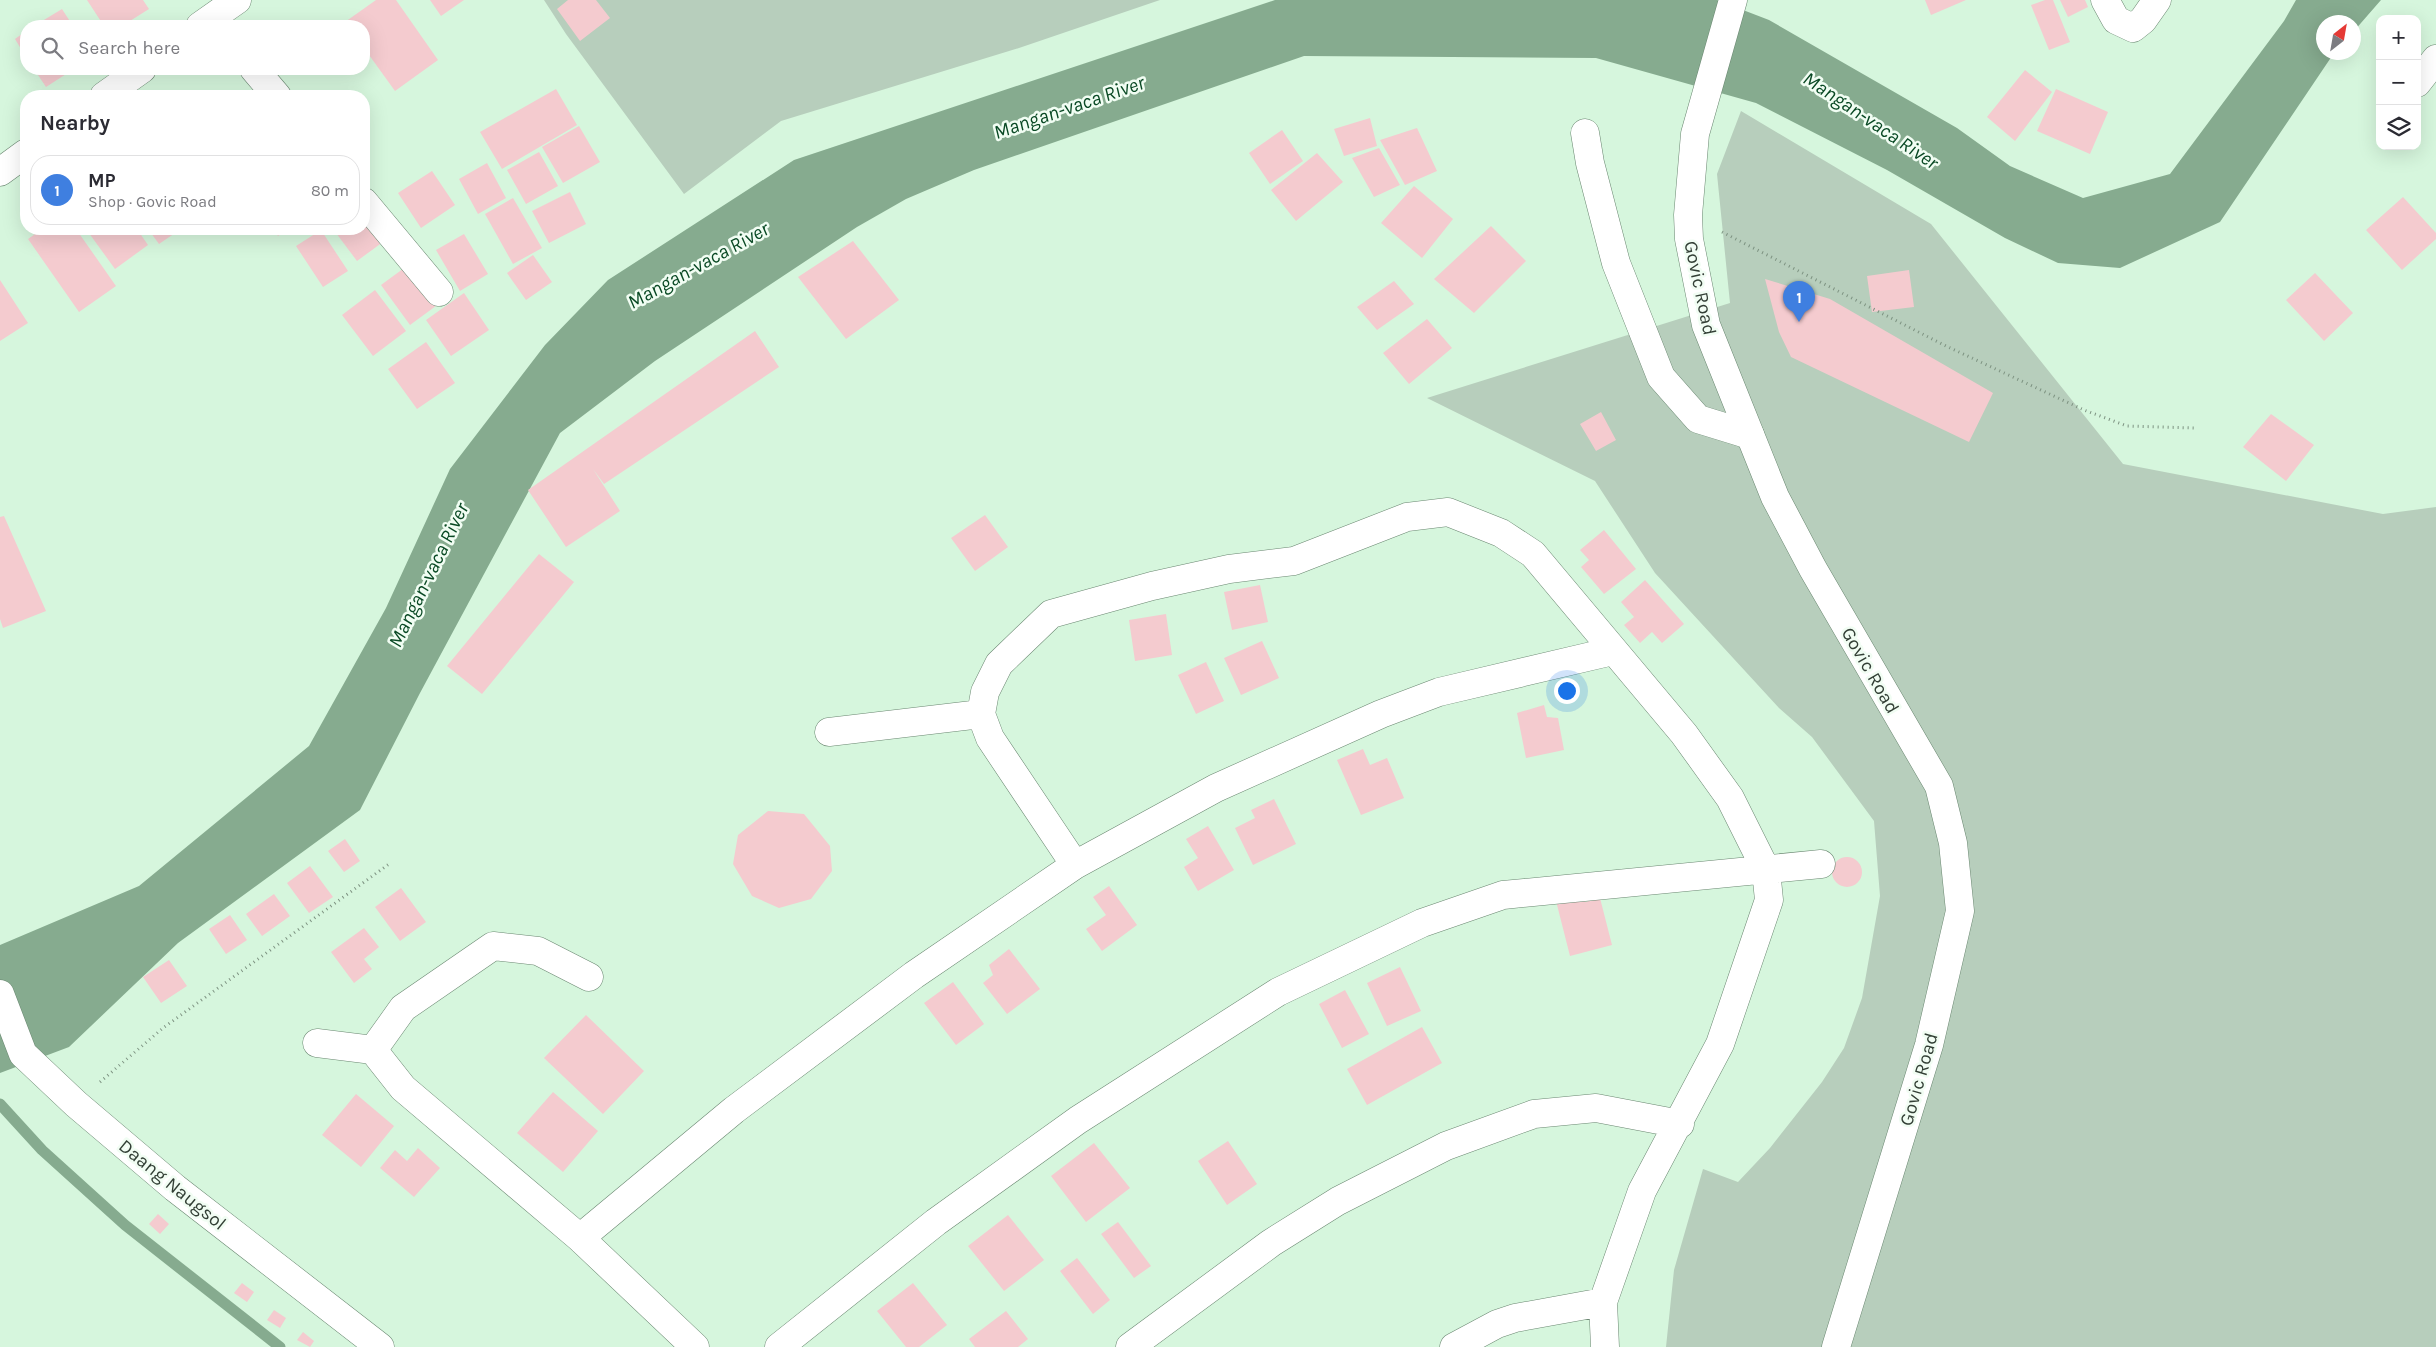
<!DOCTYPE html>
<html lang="en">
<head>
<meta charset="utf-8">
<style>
	body { margin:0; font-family:Karla,sans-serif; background:#f7f7f7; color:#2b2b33 }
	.controls { position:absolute; right:15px; top:15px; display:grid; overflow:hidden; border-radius:10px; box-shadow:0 5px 20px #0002 }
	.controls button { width:45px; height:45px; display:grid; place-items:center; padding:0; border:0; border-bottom:1px solid #e1e1e2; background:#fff; color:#2b2b33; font:25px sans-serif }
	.compass { position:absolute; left:2316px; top:15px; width:45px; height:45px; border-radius:50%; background:#fff; box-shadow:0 5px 20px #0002; rotate:31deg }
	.you { position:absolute; left:1566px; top:690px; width:18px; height:18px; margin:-12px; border:4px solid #fff; border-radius:50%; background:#1a73e8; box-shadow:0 0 0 8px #1a73e833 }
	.badge { display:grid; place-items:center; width:32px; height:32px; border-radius:50%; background:#0b8043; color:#fff; font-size:16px; font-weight:700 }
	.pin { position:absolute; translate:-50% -41px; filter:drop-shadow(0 1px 2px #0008) }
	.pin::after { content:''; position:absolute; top:26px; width:18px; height:15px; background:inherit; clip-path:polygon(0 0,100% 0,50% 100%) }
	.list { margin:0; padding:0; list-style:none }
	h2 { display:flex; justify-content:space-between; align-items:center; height:65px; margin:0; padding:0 20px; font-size:21px }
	h2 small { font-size:16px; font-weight:400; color:#7c7c81 }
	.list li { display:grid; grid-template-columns:32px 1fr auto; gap:15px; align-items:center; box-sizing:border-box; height:70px; margin:0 10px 10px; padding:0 10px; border:1px solid #e1e1e2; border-radius:20px }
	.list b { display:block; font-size:19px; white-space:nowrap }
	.list p { margin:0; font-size:16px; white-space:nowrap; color:#7c7c81 }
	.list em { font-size:16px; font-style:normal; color:#7c7c81 }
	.icon { flex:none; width:28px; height:28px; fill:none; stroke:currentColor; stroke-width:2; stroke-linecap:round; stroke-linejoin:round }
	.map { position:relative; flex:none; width:2436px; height:1347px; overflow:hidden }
	.search { position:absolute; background:#fff; box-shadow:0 5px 20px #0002; left:20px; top:20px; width:350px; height:55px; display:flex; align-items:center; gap:12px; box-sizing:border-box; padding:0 18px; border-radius:20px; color:#7c7c81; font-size:19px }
	.panel { position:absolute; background:#fff; box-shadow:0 5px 20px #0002; left:20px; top:90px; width:350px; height:145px; border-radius:20px }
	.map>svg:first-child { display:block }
</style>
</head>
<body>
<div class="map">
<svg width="2436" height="1347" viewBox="0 0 2436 1347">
	<rect width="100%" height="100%" fill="#d6f6dd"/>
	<!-- green -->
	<path fill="#b7cebc" d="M544 0H1160L1019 48 781 121 684 194 566 34Z
		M1741 111 1931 224 2123 464 2383 514 2436 507V1347H1666L1674 1270 1703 1169 1738 1182 1770 1148 1822 1082 1844 1048 1862 998 1880 896 1874 821 1812 737 1779 708 1655 573 1595 481 1427 398 1730 303 1717 174Z"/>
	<!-- water -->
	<path fill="#86ab8f" d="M1275 0H1717L1769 20 1957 128 2010 166 2083 198 2170 174 2284 21 2296 0H2381L2354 31V22H2324V52L2334 53 2220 222 2120 268 2058 263 2005 238 1887 170 1756 103 1596 58 1304 56 974 170 906 199 857 227 655 361 560 433 420 693 360 810 178 943 69 1047 0 1073V945L139 886 309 746 386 608 450 469 545 345 608 280 794 160Z"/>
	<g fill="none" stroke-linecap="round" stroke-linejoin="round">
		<!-- stream -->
		<path stroke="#86ab8f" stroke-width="11" d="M0 1104 42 1150 125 1225 280 1347"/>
	</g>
	<!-- building -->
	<path fill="#f4cbcf" d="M87 0H143L149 9 122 26H104Z
		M376 0H396L438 60 395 91 364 48V26H348L345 22Z
		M430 0H464L441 16Z
		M568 0H596L610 18 580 41 557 9Z
		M1925 0H1966L1931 15Z
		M2045 0H2053L2070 42 2049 50 2031 5Z
		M2060 0H2085L2088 7 2068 17Z
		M62 9 73 26H34Z
		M26 31V57L15 39Z
		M34 69H74L46 87Z
		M2025 70 2052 92 2015 141 1987 117Z
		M556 89 577 125 502 169 480 132Z
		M2056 89 2108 112 2090 154 2037 131Z
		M1370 118 1377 146 1344 156 1334 129Z
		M579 126 600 162 563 183 542 147Z
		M1417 128 1437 171 1405 185 1380 140Z
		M1282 130 1303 161 1270 184 1249 153Z
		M1379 148 1400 185 1374 197 1352 158Z
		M539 152 558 186 526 204 507 170Z
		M1317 153 1343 182 1296 221 1271 190Z
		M487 163 506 198 478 214 459 179Z
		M432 171 455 205 421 228 398 193Z
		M1414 186 1453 219 1422 258 1381 223Z
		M570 192 586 224 549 243 532 211Z
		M2403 197 2436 233V239L2402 270 2366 230Z
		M513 198 542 248 513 264 485 214Z
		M364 217 383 242 357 261 333 229H364Z
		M1491 226 1526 261 1474 313 1434 279Z
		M42 229H76L116 286 79 312 28 239Z
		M86 229H137L148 245 115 269Z
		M148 229H181L159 244Z
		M273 229H287L278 236Z
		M321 230 348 271 323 287 296 246Z
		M464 234 488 274 460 291 436 250Z
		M853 241 899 300 846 339 798 277Z
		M533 255 552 282 526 300 507 273Z
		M411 263 440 303 410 325 381 285Z
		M1909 270 1914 307 1872 312 1867 276Z
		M2315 273 2353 313 2324 341 2286 300Z
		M1765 279 1830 299 1993 393 1969 442 1791 357 1779 332Z
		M0 280 28 323 0 341Z
		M1394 281 1414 304 1377 330 1357 307Z
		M375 290 406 331 373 356 342 315Z
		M464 293 489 330 451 356 426 320Z
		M1427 319 1452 348 1409 384 1383 353Z
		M755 331 779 367 604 484 593 469 620 511 566 547 528 490Z
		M426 342 455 383 417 409 388 369Z
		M1601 412 1616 440 1596 451 1580 424Z
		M2271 414 2314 445 2286 481 2243 447Z
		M985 515 1008 547 975 571 951 538Z
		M4 516 46 611 3 628 0 619V517Z
		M1604 530 1636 569 1604 594 1581 567 1589 560 1580 550Z
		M539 554 574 582 482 694 447 666Z
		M1645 580 1684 624 1662 643 1652 632 1640 643 1624 625 1634 617 1621 602Z
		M1260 585 1268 622 1232 630 1224 592Z
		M1166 614 1172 655 1135 661 1129 620Z
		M1262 641 1279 678 1241 695 1224 658Z
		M1206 662 1224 701 1196 714 1178 675Z
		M1544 705 1547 717 1558 718 1564 750 1526 758 1517 713Z
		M1363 749 1370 765 1387 758 1404 798 1361 815 1337 760Z
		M1274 799 1296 844 1253 865 1235 828 1255 818 1251 810Z
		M768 811 804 814 830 846 832 871 811 899 779 908 752 896 733 864 738 835Z
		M1208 826 1234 870 1198 891 1184 867 1198 858 1186 839Z
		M345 839 360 861 344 872 328 851Z
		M1832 872a15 15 0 1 1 30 0a15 15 0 1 1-30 0Z
		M310 866 333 897 309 913 287 883Z
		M1109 886 1137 925 1102 951 1086 929 1106 915 1093 897Z
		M1580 887 1585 902 1600 898 1612 945 1570 956 1554 893Z
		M401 888 426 922 400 941 375 907Z
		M274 894 290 916 262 936 246 914Z
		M230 915 247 940 226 954 209 929Z
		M364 928 379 947 364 959 372 969 354 983 331 952Z
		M1009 949 1040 989 1007 1014 983 983 993 975 989 965Z
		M169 960 187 986 161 1003 143 977Z
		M1400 967 1421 1011 1387 1026 1367 983Z
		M953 982 984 1024 956 1045 924 1003Z
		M1345 990 1369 1034 1342 1048 1319 1004Z
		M586 1015 644 1071 603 1114 544 1058Z
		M1422 1027 1442 1063 1367 1105 1347 1069Z
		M553 1092 598 1131 563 1172 517 1133Z
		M356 1094 394 1126 361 1167 322 1135Z
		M1228 1141 1257 1184 1227 1205 1198 1161Z
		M1094 1143 1130 1188 1086 1222 1051 1176Z
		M418 1148 440 1168 414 1197 380 1168 395 1150 407 1161Z
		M158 1214 169 1224 160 1234 149 1224Z
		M1008 1215 1044 1260 1004 1291 968 1246Z
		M1118 1222 1151 1266 1134 1278 1101 1234Z
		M1077 1258 1110 1300 1093 1314 1060 1271Z
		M242 1283 254 1292 247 1302 234 1293Z
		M913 1283 947 1325 919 1347H906L877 1311Z
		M274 1310 286 1318 280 1328 267 1320Z
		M1006 1311 1028 1339 1018 1347H975L969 1339Z
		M303 1332 314 1341 310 1347 297 1340Z"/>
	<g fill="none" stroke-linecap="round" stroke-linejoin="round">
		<!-- minor casing -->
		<g stroke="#6a8771" stroke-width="29">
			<path id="minor" d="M2105 0 2116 20 2133 28 2143 20 2157 0
				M254 69 277 96
				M2417 83 2436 59
				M1585 133 1590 163 1616 263 1661 377 1698 419 1750 435
				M364 202 439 292
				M829 732 981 714
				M1075 865 990 738 981 714 985 692 999 664 1051 614 1152 586 1229 569 1294 561 1407 517 1448 512 1501 533 1533 554 1684 734 1730 798 1766 870 1769 900 1720 1044 1642 1191 1603 1302 1605 1347
				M589 977 538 951 493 946 403 1008 373 1050 403 1088 580 1238 695 1347
				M317 1043 373 1050
				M580 1238 734 1110 914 975 1075 865 1216 788 1381 714 1439 692 1613 651
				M779 1347 936 1222 1078 1120 1278 992 1422 923 1503 895 1821 864
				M1130 1347 1271 1243 1338 1201 1446 1146 1534 1114 1596 1108 1680 1124
				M1454 1347 1497 1324 1515 1318 1603 1302"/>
		</g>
		<!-- major casing -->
		<g stroke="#6a8771" stroke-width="29">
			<path id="major" d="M1733 0 1695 134 1688 215 1689 239 1706 325 1775 497 1813 569 1939 786 1953 843 1960 911 1929 1045 1836 1347
				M200 26 237 0
				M104 96 142 69
				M0 172 26 153
				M0 994 23 1054 76 1104 175 1188 380 1347"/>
		</g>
		<!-- path -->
		<path stroke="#7d9281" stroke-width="3" stroke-dasharray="1 4" stroke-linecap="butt" d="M1722 232 1946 346 2084 410 2127 426 2194 428
			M100 1082 163 1028 389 864"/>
		<!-- minor -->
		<use href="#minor" stroke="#fff" stroke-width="28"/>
		<!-- major -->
		<use href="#major" stroke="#fff" stroke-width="28"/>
	</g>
	<g text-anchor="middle" stroke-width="5" stroke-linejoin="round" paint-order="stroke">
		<!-- street labels -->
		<g font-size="19" fill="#323f35" stroke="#f1fdf3">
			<text transform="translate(1701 288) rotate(78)" y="7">Govic Road</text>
			<text transform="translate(1871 670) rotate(60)" y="7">Govic Road</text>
			<text transform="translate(1918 1079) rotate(-74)" y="7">Govic Road</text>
			<text transform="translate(173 1184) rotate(39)" y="7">Daang Naugsol</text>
		</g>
		<!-- water labels -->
		<g font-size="20" font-style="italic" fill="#094924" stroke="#f1fdf3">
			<text transform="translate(1069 107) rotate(-19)" y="7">Mangan-vaca River</text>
			<text transform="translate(1871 120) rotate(34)" y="7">Mangan-vaca River</text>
			<text transform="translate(698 265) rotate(-29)" y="7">Mangan-vaca River</text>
			<text transform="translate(428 575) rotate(-64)" y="7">Mangan-vaca River</text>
		</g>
	</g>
</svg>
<div class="controls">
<button>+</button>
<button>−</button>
<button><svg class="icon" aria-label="layers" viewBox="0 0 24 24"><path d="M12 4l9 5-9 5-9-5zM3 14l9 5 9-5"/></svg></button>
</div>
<svg class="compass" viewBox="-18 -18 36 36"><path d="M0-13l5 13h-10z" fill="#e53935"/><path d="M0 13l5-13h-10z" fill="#7c7c81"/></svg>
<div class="you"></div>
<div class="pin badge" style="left:1799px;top:322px;background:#3f7fe0">1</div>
<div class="search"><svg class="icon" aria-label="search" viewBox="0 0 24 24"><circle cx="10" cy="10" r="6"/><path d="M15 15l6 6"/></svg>Search here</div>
<section class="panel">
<h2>Nearby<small></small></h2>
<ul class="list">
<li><span class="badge" style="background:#3f7fe0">1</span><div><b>MP</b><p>Shop · Govic Road</p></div><em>80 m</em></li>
</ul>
</section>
</div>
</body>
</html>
